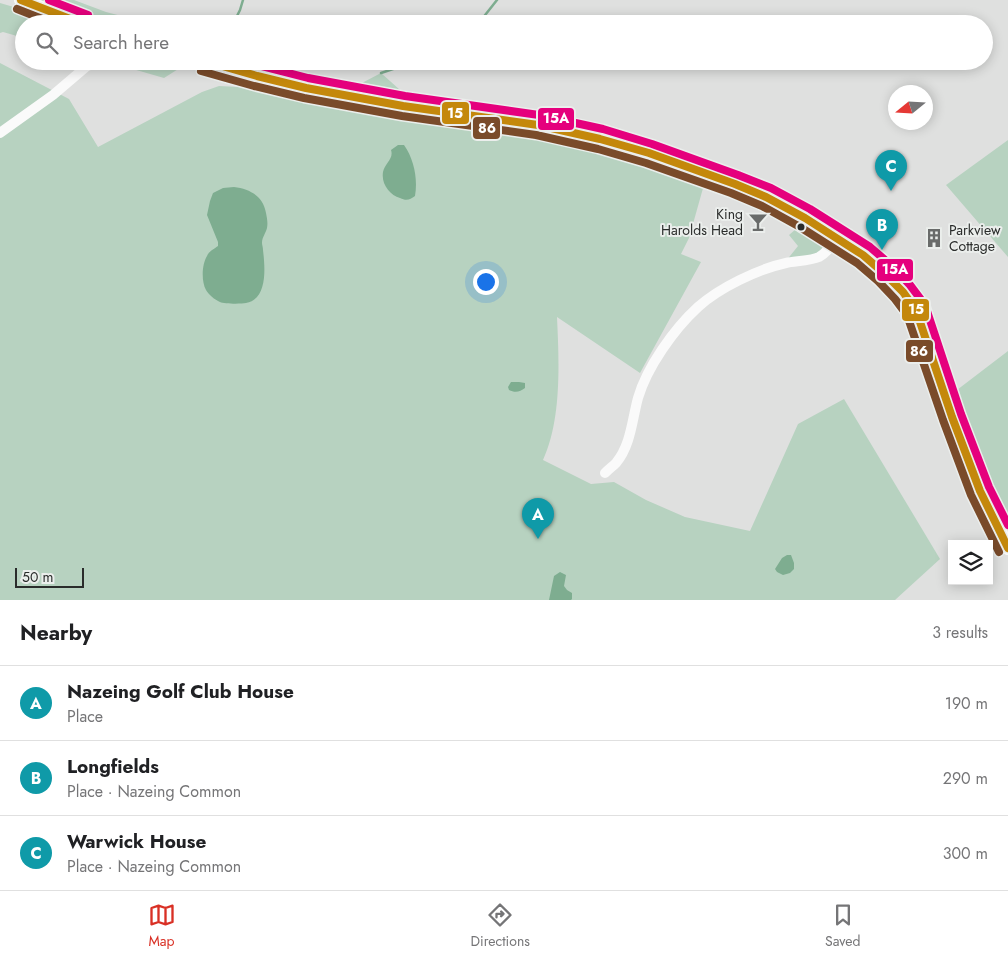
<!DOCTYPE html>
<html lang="en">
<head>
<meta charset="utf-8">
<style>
  body { margin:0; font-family:Jost,sans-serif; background:#f2f2f2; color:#202124 }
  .controls { position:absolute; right:15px; bottom:15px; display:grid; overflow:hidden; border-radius:0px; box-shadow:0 2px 12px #0003 }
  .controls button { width:45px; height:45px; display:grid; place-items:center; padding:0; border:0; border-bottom:1px solid #e0e0e0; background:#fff; color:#202124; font:25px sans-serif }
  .compass { position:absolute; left:888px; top:85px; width:45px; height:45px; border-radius:50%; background:#fff; box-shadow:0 2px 12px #0003; rotate:252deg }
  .scale { position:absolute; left:15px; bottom:12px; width:69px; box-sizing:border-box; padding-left:5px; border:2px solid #2a2c2b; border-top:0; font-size:14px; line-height:18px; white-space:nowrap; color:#2a2c2b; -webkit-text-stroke:4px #ebeeec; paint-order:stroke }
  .you { position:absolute; left:485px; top:281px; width:18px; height:18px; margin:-12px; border:4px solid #fff; border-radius:50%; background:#1a73e8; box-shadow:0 0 0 8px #1a73e833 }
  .badge { display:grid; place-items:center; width:32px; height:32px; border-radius:50%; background:#d93025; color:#fff; font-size:16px; font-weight:700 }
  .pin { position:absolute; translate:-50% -41px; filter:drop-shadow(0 1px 2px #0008) }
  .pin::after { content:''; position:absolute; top:26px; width:18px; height:15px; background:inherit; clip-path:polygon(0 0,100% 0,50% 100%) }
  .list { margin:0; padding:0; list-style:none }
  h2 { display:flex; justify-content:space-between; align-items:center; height:65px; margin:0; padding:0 20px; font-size:21px }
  h2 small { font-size:16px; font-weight:400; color:#757577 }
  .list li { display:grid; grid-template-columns:32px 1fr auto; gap:15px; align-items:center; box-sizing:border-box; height:75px; padding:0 20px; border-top:1px solid #e0e0e0 }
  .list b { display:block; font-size:19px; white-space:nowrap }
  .list p { margin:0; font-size:16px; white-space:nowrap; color:#757577 }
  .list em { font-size:16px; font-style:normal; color:#757577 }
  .icon { flex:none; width:28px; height:28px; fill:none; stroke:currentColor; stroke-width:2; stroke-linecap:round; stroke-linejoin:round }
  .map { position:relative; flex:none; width:1008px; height:600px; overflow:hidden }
  .search { position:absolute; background:#fff; box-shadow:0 2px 12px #0003; left:15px; right:15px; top:15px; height:55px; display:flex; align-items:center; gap:12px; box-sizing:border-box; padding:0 18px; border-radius:28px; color:#757577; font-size:19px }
  .sheet { height:290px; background:#fff }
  nav { display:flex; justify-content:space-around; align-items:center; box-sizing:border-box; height:70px; border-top:1px solid #e0e0e0; background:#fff; font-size:14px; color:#757577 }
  nav a { display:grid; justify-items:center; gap:2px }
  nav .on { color:#d93025 }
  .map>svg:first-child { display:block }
  .green { fill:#b7d2c0 }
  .water { fill:#7ead90 }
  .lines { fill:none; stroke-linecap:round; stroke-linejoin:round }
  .stream { stroke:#7ead90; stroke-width:2.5 }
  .street { stroke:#fafafa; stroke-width:10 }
  .secondary { stroke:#fafafa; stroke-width:14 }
  .bus-1-casing { stroke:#ebeeec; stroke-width:11 }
  .bus-2-casing { stroke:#ebeeec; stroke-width:11 }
  .bus-3-casing { stroke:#ebeeec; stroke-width:11 }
  .bus-1 { stroke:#c4880b; stroke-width:8 }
  .bus-2 { stroke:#7a4b2a; stroke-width:8 }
  .bus-3 { stroke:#e5007d; stroke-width:8 }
  .bus-dot { fill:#2a2c2b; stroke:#ebeeec; stroke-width:2 }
  .labels { text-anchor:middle; stroke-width:4; stroke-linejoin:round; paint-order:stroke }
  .poi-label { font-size:14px; fill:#2a2c2b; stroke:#ebeeec; text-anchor:end }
  .line-badge { stroke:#ebeeec; stroke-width:2 }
  .badge-label { font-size:14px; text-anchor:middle; font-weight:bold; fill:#fff }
</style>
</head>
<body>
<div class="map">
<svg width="1008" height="600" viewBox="0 0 1008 600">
  <rect width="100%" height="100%" fill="#dfe0df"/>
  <!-- green -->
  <path class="green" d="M39,0h35l32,12 46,12h-40z
    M0,3l72,21h-48v14l-21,-6 -3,1z
    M105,61h86l-27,17z
    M209,61h40l91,24 20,-1 21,-11 28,25 127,17 113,25 142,55 -6,7 -78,-28 -18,64 -8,16 20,8 -61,111 -83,-56c2,44 5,102 -14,143l48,24 23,-2 32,18 39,17 65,14 48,-107 46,-25 96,160 -45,41h-895v-537l69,36 29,48 104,-55 17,-6 20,1 127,23 -147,-45z
    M1008,140v117l-62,-72z
    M804,222l20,11c8,26 -21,25 -38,28l12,-15 -9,-11z
    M1008,351v172l-30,-58 -25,-72z"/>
  <!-- water -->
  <path class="water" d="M398,145h6c10,14 14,34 11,51 -5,4 -9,5 -15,2 -10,-3 -19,-14 -17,-26 2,-9 11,-13 8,-22z
    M234,187c16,2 29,9 32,26 1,5 2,10 1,15 -1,5 -5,9 -5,15 0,2 1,4 1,7 2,17 5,49 -17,53 -5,1 -22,1 -26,-1 -5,-2 -12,-8 -14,-12 -5,-9 -4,-26 1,-34 2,-5 7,-7 11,-10v-4l-11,-27 3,-14 3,-8 10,-5z
    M511,382h8l6,1v5c-5,4 -10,5 -16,2l-1,-3z
    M787,555h4l3,8v6l-4,4 -7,2 -6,-3 -2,-3 7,-11z
    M560,572l6,3 -2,11 3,4 5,3v6l-1,1h-22l5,-24z"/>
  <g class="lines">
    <!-- stream -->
    <path class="stream" d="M233,24l7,-14 3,-10
      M478,24l19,-24
      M381,73l36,-12"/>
    <!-- street -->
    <path class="street" d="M0,133l53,-38 34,-29 13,-5
      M605,473c4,-4 8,-7 11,-10 15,-18 16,-43 22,-65 9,-31 36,-69 60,-91 21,-19 60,-38 88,-44 9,-2 24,-2 33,-6 8,-4 13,-13 17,-20"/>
    <!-- secondary -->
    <path class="secondary" d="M21,0l63,24
      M204,61l53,15 49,12 97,18 135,19 62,14 49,14 86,31 31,13 39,21 31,19 27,18 22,19 18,18 13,18 36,107 19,50 9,24 28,57"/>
    <!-- bus-1 casing -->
    <g class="bus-1-casing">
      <path id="bus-1" d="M21,0l62,24
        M205,61l52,15 49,12 97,18 135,19 62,14 49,14 86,31 31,13 39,21 58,37 22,19 18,18 13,18 36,107 28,74 28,57"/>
    </g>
    <!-- bus-2 casing -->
    <g class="bus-2-casing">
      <path id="bus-2" d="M17,9l38,15
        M201,71l53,15 50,12 98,18 134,19 62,14 48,14 85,30 31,13 38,21 57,36 21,18 17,18 12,16 36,105 28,75 28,57"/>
    </g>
    <!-- bus-3 casing -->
    <g class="bus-3-casing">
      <path id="bus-3" d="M49,0l39,15
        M242,61l66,17 97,18 134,19 64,14 49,15 86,31 33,13 39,21 60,38 22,19 18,19 15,20 36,109 28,73 19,38"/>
    </g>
    <!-- bus-1 -->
    <use href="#bus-1" class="bus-1"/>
    <!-- bus-2 -->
    <use href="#bus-2" class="bus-2"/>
    <!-- bus-3 -->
    <use href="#bus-3" class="bus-3"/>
  </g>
  <!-- icons -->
  <defs>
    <g id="bar-bare" transform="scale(1.5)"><path d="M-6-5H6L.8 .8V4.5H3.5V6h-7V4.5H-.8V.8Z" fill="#696b6a" stroke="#ebeeec" stroke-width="2.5" paint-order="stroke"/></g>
    <g id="building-bare" transform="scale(1.5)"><path d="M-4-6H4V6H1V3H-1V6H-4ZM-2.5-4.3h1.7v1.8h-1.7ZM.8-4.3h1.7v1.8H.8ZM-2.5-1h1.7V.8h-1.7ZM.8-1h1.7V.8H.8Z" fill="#696b6a" stroke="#ebeeec" stroke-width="2.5" paint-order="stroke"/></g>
  </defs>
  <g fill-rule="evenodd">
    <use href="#bar-bare" x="758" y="222"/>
    <use href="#building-bare" x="934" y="238"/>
  </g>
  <!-- markers -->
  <circle class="bus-dot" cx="801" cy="227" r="4.5"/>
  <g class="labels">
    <!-- poi labels -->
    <g class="poi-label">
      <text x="743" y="219">King<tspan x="743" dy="16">Harolds Head</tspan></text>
      <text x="949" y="235" text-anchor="start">Parkview<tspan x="949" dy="16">Cottage</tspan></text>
    </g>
  </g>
  <g class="line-badge">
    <rect x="441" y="101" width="29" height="24" rx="5" fill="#c4880b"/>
    <rect x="537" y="107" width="38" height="24" rx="5" fill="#e5007d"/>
    <rect x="472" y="116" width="29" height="24" rx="5" fill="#7a4b2a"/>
    <rect x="876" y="258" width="38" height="24" rx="5" fill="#e5007d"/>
    <rect x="901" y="298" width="29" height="24" rx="5" fill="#c4880b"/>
    <rect x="905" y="339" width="29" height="24" rx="5" fill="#7a4b2a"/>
  </g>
  <g class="badge-label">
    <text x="455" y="118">15</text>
    <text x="556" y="123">15A</text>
    <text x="487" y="133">86</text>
    <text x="895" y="274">15A</text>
    <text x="916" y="314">15</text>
    <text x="919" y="356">86</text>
  </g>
</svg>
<div class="controls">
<button><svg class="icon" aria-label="layers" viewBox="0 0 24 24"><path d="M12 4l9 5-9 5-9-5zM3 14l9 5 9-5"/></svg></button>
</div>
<svg class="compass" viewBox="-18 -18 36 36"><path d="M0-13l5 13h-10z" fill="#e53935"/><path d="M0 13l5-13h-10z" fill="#757577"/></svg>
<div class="scale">50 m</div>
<div class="you"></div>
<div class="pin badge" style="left:538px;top:539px;background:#0f9aa8">A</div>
<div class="pin badge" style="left:882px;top:250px;background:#0f9aa8">B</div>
<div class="pin badge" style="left:891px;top:191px;background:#0f9aa8">C</div>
<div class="search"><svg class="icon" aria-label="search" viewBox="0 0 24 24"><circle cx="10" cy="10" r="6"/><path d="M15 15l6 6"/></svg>Search here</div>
</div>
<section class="sheet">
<h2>Nearby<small>3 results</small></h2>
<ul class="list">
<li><span class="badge" style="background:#0f9aa8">A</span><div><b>Nazeing Golf Club House</b><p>Place</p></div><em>190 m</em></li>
<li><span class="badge" style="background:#0f9aa8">B</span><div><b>Longfields</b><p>Place · Nazeing Common</p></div><em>290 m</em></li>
<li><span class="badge" style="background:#0f9aa8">C</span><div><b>Warwick House</b><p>Place · Nazeing Common</p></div><em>300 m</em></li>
</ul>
</section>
<nav>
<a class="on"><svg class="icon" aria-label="map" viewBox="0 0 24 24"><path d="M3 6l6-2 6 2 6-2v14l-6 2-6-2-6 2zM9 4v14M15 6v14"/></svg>Map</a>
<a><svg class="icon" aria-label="directions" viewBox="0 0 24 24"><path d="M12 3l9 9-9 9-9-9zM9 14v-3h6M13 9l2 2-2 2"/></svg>Directions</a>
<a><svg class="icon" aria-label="saved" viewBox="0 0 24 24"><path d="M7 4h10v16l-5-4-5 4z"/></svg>Saved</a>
</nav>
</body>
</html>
